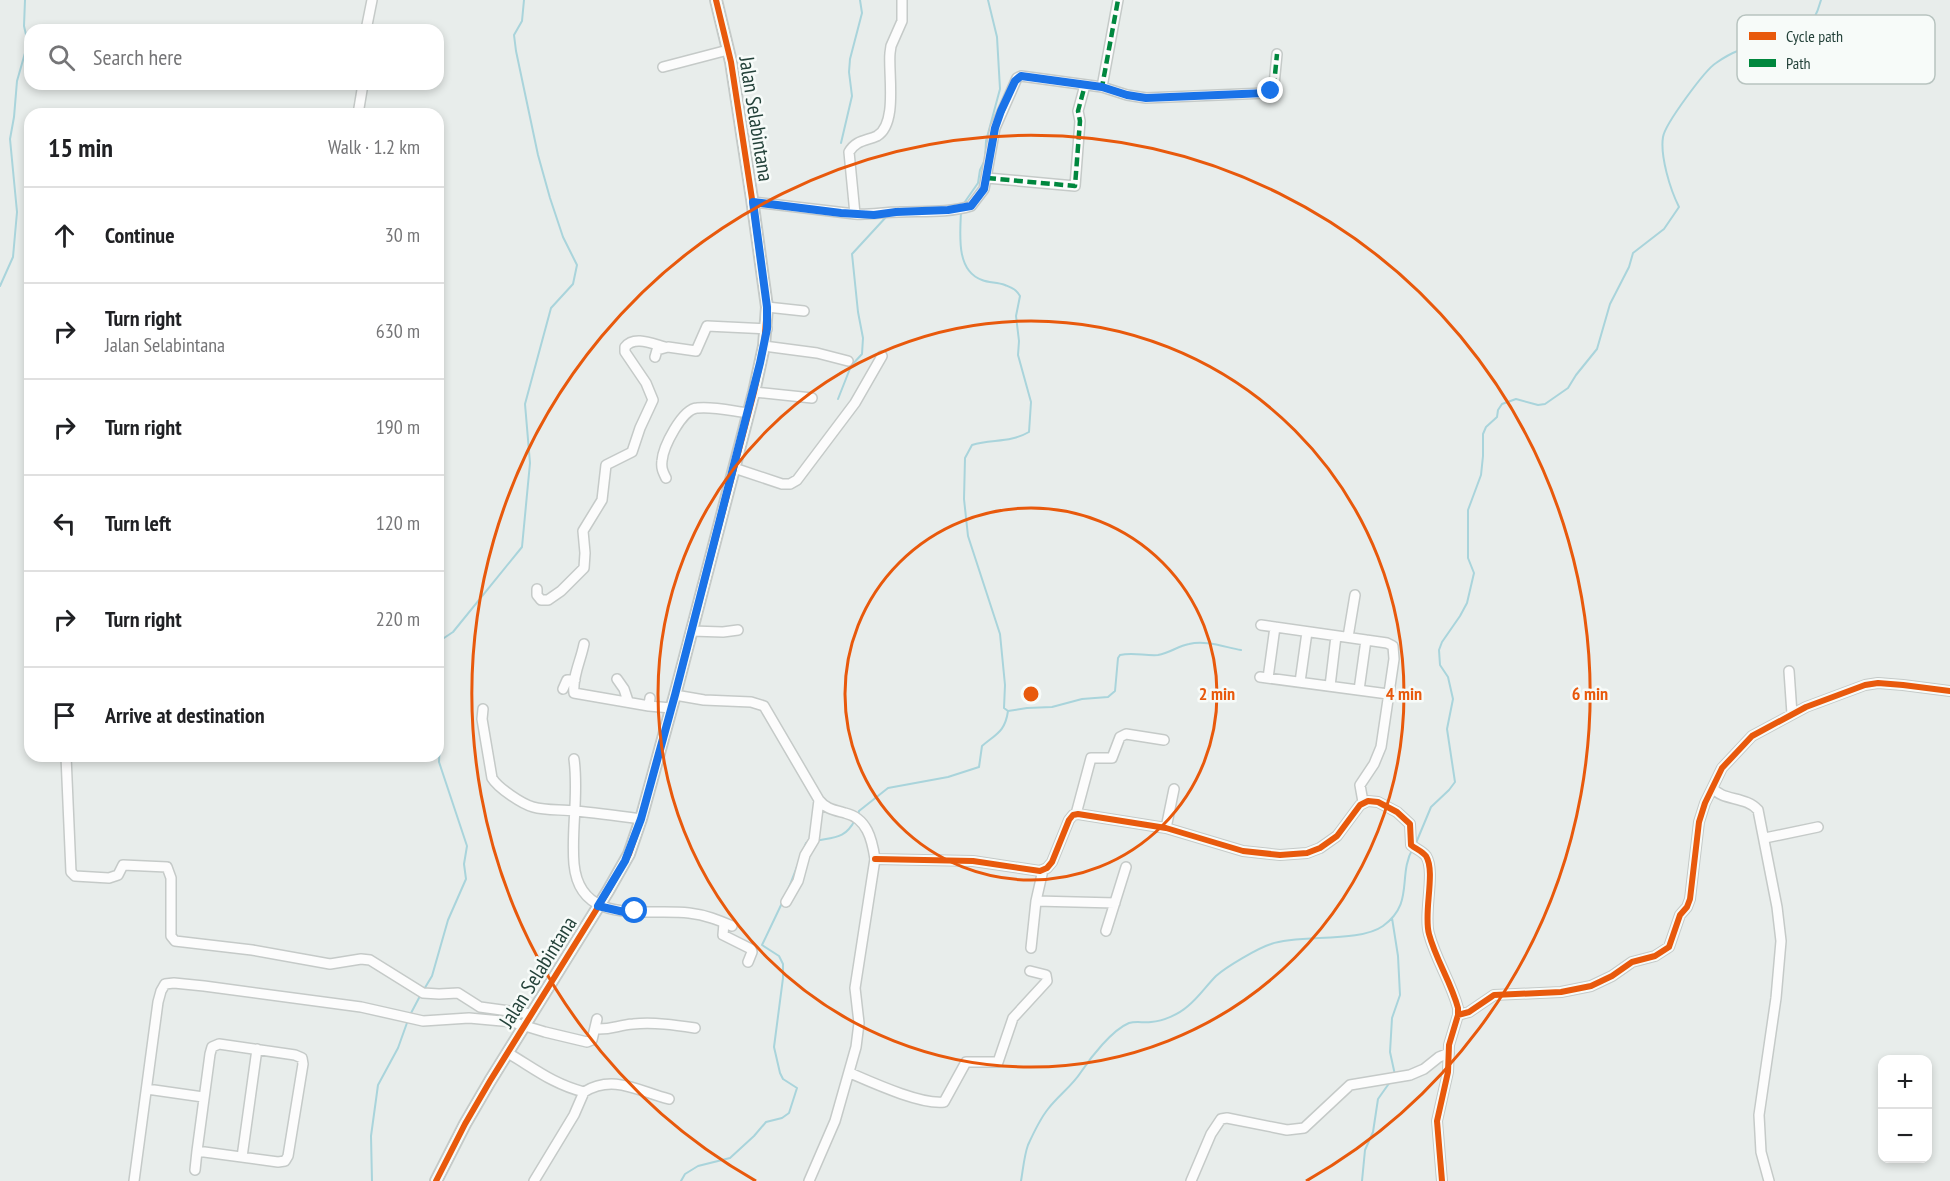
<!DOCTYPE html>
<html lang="en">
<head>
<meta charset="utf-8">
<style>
  body { margin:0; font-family:"PT Sans Narrow",sans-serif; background:#f2f2f2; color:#202124 }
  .controls { position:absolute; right:18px; bottom:18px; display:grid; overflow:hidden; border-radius:12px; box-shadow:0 3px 9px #0003 }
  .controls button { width:54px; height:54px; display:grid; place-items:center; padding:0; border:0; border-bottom:2px solid #e0e0e0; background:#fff; color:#202124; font:30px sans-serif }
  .stop { position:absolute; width:18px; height:18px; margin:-14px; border:4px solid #1a73e8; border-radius:50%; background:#fff }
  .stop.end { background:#1a73e8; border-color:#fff; box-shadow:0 2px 6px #0008 }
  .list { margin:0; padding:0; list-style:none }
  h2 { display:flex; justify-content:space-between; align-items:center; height:78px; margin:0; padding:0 24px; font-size:26px }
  h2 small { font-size:20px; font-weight:400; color:#757577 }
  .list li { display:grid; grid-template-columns:39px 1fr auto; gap:18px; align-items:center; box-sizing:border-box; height:96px; padding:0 24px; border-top:2px solid #e0e0e0 }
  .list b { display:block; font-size:22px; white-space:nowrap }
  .list p { margin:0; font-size:20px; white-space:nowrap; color:#757577 }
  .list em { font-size:20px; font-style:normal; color:#757577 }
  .icon { flex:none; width:33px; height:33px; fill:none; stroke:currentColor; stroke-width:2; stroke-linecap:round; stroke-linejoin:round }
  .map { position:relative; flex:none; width:1950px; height:1181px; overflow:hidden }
  .search { position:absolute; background:#fff; box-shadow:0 3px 9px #0003; left:24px; top:24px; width:420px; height:66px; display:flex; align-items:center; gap:15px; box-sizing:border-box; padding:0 21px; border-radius:18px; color:#757577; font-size:22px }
  .panel { position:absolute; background:#fff; box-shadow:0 3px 9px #0003; left:24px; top:108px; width:420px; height:654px; border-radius:18px }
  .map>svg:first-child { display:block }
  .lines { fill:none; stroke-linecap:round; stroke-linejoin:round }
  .stream { stroke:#a9d4db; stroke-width:2 }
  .minor-casing { stroke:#c5cac8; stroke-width:12 }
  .tertiary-casing { stroke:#c5cac8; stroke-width:14 }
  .minor { stroke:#fcfcfc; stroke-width:9 }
  .tertiary { stroke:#fcfcfc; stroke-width:10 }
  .quiet { stroke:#00873e; stroke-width:4.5; stroke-dasharray:9 4.5; stroke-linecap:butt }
  .cycleway-casing { stroke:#f7fbf9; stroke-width:10 }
  .cycleway { stroke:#e8590c; stroke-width:6 }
  .route { stroke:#1a73e8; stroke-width:8 }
  .ring { fill:none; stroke:#e8590c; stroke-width:3 }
  .labels { text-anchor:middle; stroke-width:5; stroke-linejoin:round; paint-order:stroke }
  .street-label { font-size:21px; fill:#24423a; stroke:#f7fbf9 }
  .key { fill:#f7fbf9; stroke:#b8c4c0; stroke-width:1.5 }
  .key-label { font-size:16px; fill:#24423a }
  .centre { fill:#e8590c; stroke:#f7fbf9; stroke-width:3 }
  .ring-label { font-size:18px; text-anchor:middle; font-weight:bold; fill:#e8590c; stroke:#f7fbf9; stroke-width:5; stroke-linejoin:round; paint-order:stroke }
</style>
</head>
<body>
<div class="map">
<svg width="1950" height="1181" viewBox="0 0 1950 1181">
  <rect width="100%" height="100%" fill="#e8edeb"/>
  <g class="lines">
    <!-- stream -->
    <path class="stream" d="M841,143l11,-47 -3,-24 1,-13 12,-46 -2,-13
      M962,206l16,-23 2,-13 5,-10 1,-19 14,-52 -3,-52 -9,-37
      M961,212c-1,23 -5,59 21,68 7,3 15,2 23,5 7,3 11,4 15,11l-4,20 3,25 -1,14 13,47 -2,30c-19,11 -37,7 -57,13l-7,13 -1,41 4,37 32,98 5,51 -1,23 4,3
      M0,286l13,-29 4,-45 -7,-73 4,-22 3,-36 8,-28 2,-14 -3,-13 1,-26
      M838,399l13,-33 11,-12 1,-16 -5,-26 -6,-58 35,-38
      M438,642l15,-10 69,-85 8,-84 -5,-59 26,-96 22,-24 4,-19 -14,-28 -13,-39 -12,-43 -22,-104 -2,-16 8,-14 2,-21
      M1008,711l19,-3 25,-1 30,-8 26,-2 7,-6 3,-33 2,-3c13,-3 25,1 38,0 12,-2 20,-9 31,-11 17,-4 35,3 52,6
      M858,815l1,-4 29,-23 60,-11 31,-10 3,-21c14,-12 23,-14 26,-35
      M815,841c20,-4 30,-2 40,-21
      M1416,843l15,-36 18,-17 6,-8 -8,-53 6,-30 -5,-22 -8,-12 -1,-15 3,-8 18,-26 7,-13 7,-30 -6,-15v-48l13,-35 2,-19v-22l3,-7 11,-10 1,-7 4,-6 14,-5 22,6 7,-1 23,-16 8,-13 21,-26 13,-45 19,-37 4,-14 31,-24 15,-22c-9,-18 -19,-51 -16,-70 2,-13 42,-67 53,-74 7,-5 16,-10 24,-13 8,-3 18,-3 27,-4 31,-3 46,-16 54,-46
      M788,890l18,-47 4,-1
      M1392,918l6,38 2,39 -8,23 -2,34 5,23
      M423,991l9,-15 16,-56 18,-41 -2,-15 3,-18 -28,-84 2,-41 -3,-5
      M410,1015l10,-19
      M372,1181l-1,-45 7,-51 20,-37 10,-28
      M681,1181l4,-7 13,-8 32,-8 24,-22 12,-14 16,-4 7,-5 8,-25 -14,-9 -3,-6 -6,-26 9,-69v-14l-4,-8 -17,-11 20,-42
      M1021,1181c2,-11 3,-25 7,-36 5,-11 12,-26 20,-36 10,-13 24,-23 33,-37 10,-15 31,-42 48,-49 7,-2 15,0 22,-1 13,-1 28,-8 37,-16 11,-9 18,-20 28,-30 10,-9 42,-28 55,-32 29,-10 88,-1 112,-18 32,-23 14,-50 30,-78
      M1362,1181l3,-31 8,-18 5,-33 12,-17"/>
    <!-- minor casing -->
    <g class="minor-casing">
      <path id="minor" d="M366,30l6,-30
        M663,67l65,-17
        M1102,87l25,8 19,3 120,-5 5,-2 3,-6 3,-31
        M358,114l5,-30
        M987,178l88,8 5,-65 -2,-10 7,-26
        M753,202l102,12 -6,-62c7,-12 17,-11 28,-16 21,-12 11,-63 13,-83l1,-7 11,-25v-21
        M855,214c15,1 29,-2 44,-2 24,-1 49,1 72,-6l13,-17 11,-61 22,-50 4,-2 81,11 16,-87
        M767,307l37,4
        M764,346l53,7 31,8
        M655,357l2,-7 11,-3 28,4 11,-25 60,3
        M754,392l58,6
        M734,468l48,16h8l7,-4 58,-77 27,-47
        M666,478c-3,-6 -5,-10 -4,-17 1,-14 20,-52 35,-53 16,-2 35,3 51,5
        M537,589v6l4,5h7l13,-9 23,-23 1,-15 -2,-22 19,-31 4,-35 26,-13 8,-24 13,-28 -7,-17 -21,-31v-5c9,-12 28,-3 40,0
        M1261,625l126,18 6,3 1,13 -13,88 -7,17 -14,21 3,17
        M691,631l32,1 15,-2
        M1348,637l7,-42
        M584,644c-3,16 -12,33 -10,49l75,13
        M1789,671l3,43
        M1260,677l128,17
        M1268,678l7,-51
        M617,679l7,10 4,12
        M1300,682l7,-50
        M1330,686l6,-50
        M563,689l4,-9h8
        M1359,690l7,-50
        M675,695l29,5 47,2 13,4 55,94c7,9 15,10 26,13 22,5 27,26 30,46l-20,129 4,35 -3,24 -21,74 -26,60
        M650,698l-1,8 22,2
        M483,709l-1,10 10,59c6,10 30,26 41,29 14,4 29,2 42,4 22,2 44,5 66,8
        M66,756l5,116 4,4 34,2 9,-3 5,-10 44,2 4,11v58l4,5 77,9 78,14 31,-5 9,1 53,33 16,1 19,-1 22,14 51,7
        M574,759c5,36 -3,70 0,105 6,63 72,44 115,49 17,2 29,7 43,13
        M1713,788c9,13 33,8 45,22l19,97 4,34 -5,57 -17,117 2,37 8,29
        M1076,814l15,-56h21l8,-21 6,-3 38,6
        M1166,828l8,-39
        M1765,838l53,-11
        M875,859l98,2 67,10 7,-3 5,-6 17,-42 4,-5 5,-1 88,14 77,23 37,4 27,-2 13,-5 17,-12 23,-31 8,-4 10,1 19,10 13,12 1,21c5,4 11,6 15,11 10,16 -3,57 3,78 7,26 22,48 29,74v7l-9,30 -1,27 -11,49 5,60
        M1036,901l79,2
        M786,902l12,-21 7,-26 9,-15 5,-40
        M724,923l-1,12 28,14 1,3 -4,10
        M1106,931l20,-64
        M1031,948l5,-47 7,-31
        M1458,1015l11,-3 25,-17 67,-3 30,-6 21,-10 20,-14 23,-6 14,-9 11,-32 7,-8 3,-8 9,-77 6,-19 17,-35 30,-32 54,-29 59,-22 13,-2 25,2 47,6
        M595,1029c17,1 23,-4 38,-5 21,-2 42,1 62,4
        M219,1044l76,11 7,3 1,6 -15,92 -3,5 -7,1 -81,-11 13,-97 2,-7z
        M508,1053c27,16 45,31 76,39 29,-18 54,-1 85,7
        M850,1073c21,9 71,32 94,29l22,-40h32l15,-44 34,-37 -1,-6 -16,-4
        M147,1089l56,8
        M242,1157l15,-108
        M195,1170l2,-19
        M134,1181l24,-179 3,-11 4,-7 9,-1 30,3 157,21 62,14 46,-3 43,4 33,10 42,10 5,-2 5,-21
        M534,1181l40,-66 10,-23
        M1191,1181l20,-47 10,-15 6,-1 60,12 17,-2 46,-43 60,-10 14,-6 15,-12 10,-4"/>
    </g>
    <!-- tertiary casing -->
    <g class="tertiary-casing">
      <path id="tertiary" d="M436,1181l29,-57 25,-43 118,-190 21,-37 12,-35 34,-124 79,-303 10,-46 3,-39 -15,-108 -21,-137 -15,-62"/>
    </g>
    <!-- minor -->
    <use href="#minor" class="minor"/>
    <!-- tertiary -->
    <use href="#tertiary" class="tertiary"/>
    <!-- quiet -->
    <path class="quiet" d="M1102,87l25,8 19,3 120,-5 5,-2 3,-6 3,-31
      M987,178l88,8 5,-65 -2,-10 7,-26
      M855,214c15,1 29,-2 44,-2 24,-1 49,1 72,-6l13,-17 11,-61 22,-50 4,-2 81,11 16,-87"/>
    <!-- cycleway casing -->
    <g class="cycleway-casing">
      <path id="cycleway" d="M875,859l98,2 67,10 7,-3 5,-6 17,-42 4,-5 5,-1 88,14 77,23 37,4 27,-2 13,-5 17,-12 23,-31 8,-4 10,1 19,10 13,12 1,21c5,4 11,6 15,11 10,16 -3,57 3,78 7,26 22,48 29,74v7l-9,30 -1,27 -11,49 5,60
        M1458,1015l11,-3 25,-17 67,-3 30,-6 21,-10 20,-14 23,-6 14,-9 11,-32 7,-8 3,-8 9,-77 6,-19 17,-35 30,-32 54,-29 59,-22 13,-2 25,2 47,6
        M436,1181l29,-57 25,-43 118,-190 21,-37 12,-35 34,-124 79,-303 10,-46 3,-39 -15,-108 -21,-137 -15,-62"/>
    </g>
    <!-- cycleway -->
    <use href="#cycleway" class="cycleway"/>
  </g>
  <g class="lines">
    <!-- route -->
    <path class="route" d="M635,911l-11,1 -26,-6 27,-45 16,-42 34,-124 85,-332 7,-34v-22l-14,-105 88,11 33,2 22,-3 52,-2 23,-4 13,-17 11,-61 6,-17 14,-30 6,-5 81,11 25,8 19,3 120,-5 5,-2"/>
  </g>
  <!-- distance rings -->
  <g class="ring">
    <circle cx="1031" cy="694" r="186"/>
    <circle cx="1031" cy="694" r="373"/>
    <path d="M756 1181A559 559 0 1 1 1306 1181"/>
  </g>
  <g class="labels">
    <!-- street labels -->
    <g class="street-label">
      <text transform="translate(756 119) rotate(81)" y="7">Jalan Selabintana</text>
      <text transform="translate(538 972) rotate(-58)" y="7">Jalan Selabintana</text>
    </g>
  </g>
  <!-- legend -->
  <rect x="1737" y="15" width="198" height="69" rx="9" class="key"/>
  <rect x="1749" y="32" width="27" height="8" fill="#e8590c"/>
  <rect x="1749" y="59" width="27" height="8" fill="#00873e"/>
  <g class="key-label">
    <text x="1786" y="42">Cycle path</text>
    <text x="1786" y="69">Path</text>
  </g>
  <circle cx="1031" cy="694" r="9" class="centre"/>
  <g class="ring-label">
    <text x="1217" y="700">2 min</text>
    <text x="1404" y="700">4 min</text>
    <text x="1590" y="700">6 min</text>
  </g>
</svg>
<div class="controls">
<button>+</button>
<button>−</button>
</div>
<div class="stop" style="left:635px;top:911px"></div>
<div class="stop end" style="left:1271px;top:91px"></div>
<div class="search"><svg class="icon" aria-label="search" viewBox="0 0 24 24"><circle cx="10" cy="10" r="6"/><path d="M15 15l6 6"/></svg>Search here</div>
<section class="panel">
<h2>15 min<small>Walk · 1.2 km</small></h2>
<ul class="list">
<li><svg class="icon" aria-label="ahead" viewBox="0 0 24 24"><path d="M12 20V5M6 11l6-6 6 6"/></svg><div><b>Continue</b></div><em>30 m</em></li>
<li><svg class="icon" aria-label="right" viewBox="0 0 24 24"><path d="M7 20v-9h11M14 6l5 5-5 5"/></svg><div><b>Turn right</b><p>Jalan Selabintana</p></div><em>630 m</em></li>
<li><svg class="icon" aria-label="right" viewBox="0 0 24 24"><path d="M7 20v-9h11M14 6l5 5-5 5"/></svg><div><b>Turn right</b></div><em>190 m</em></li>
<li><svg class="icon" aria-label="left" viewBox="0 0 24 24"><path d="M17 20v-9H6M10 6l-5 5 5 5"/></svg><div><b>Turn left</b></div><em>120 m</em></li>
<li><svg class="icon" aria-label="right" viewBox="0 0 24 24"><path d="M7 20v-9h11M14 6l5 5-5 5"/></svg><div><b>Turn right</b></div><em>220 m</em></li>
<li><svg class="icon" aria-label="arrive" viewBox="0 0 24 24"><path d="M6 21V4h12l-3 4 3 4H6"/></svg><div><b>Arrive at destination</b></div></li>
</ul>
</section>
</div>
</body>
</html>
